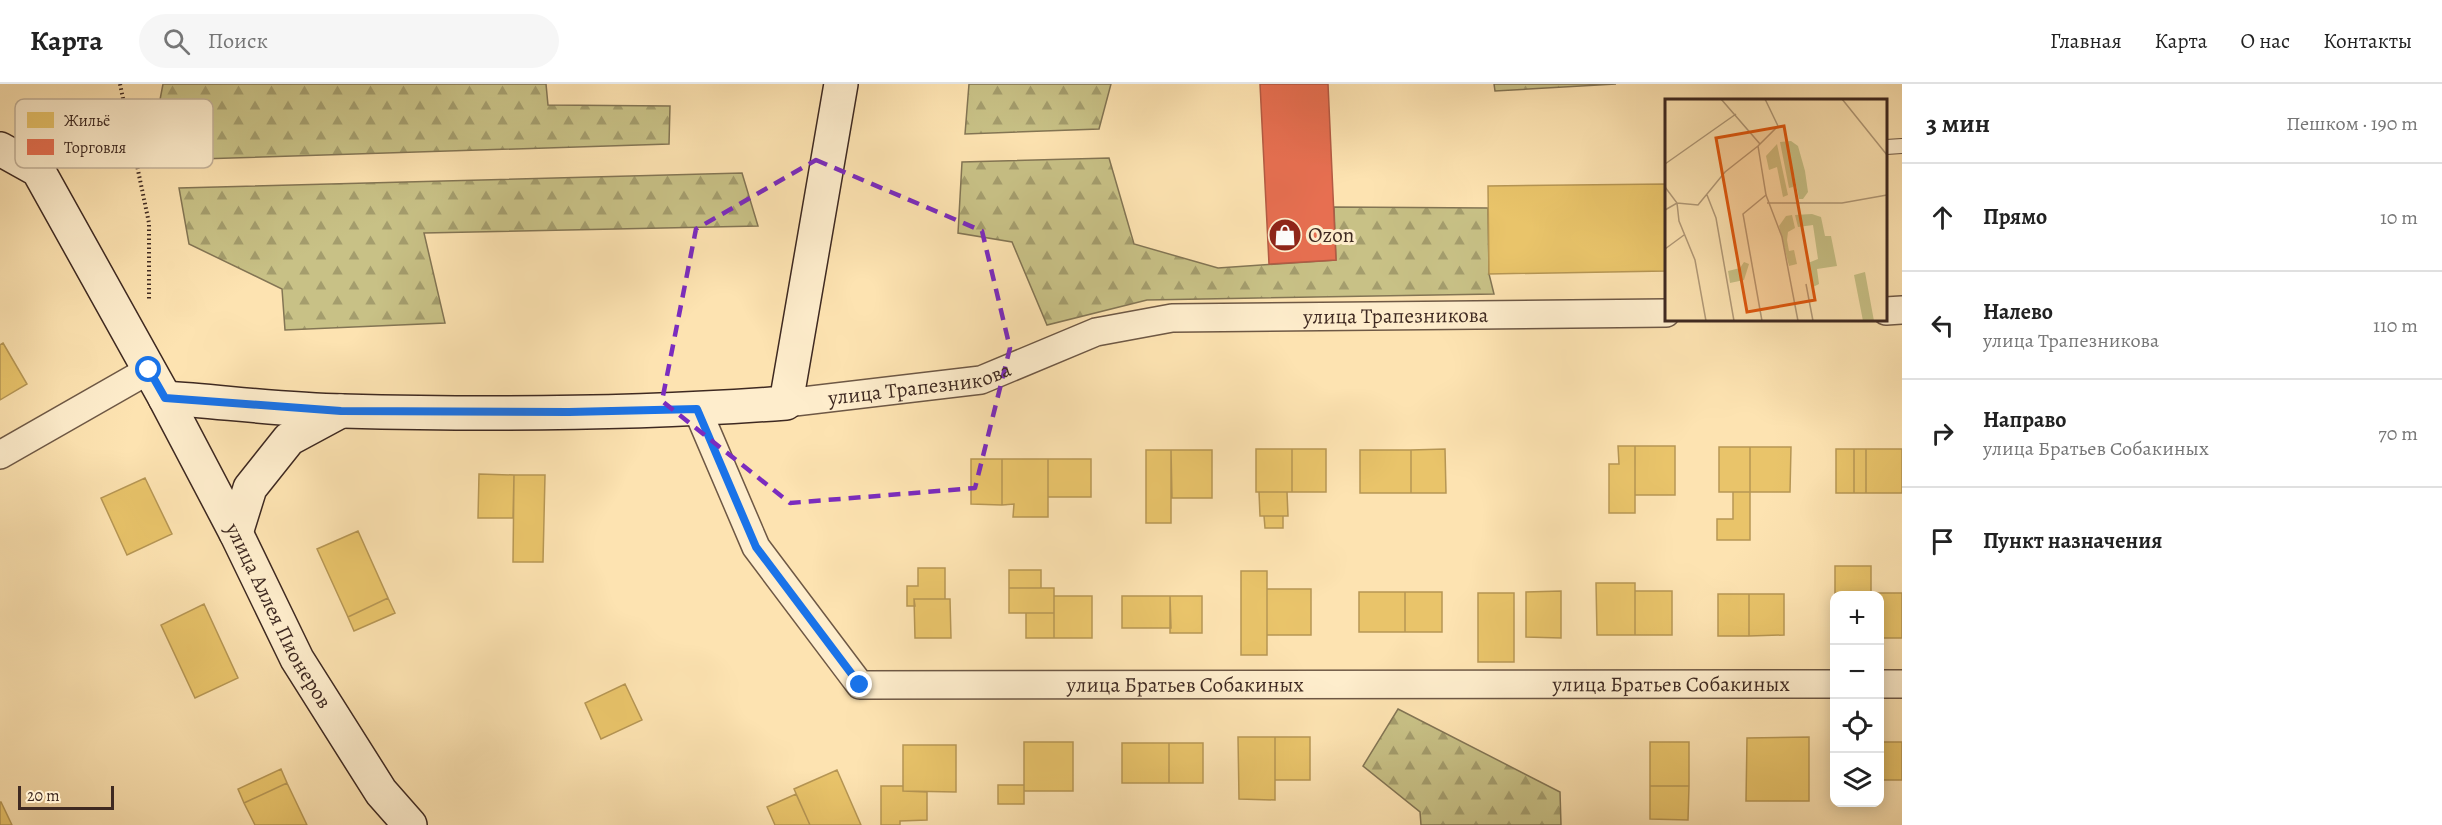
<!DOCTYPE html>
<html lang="ru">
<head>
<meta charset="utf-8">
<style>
  body { margin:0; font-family:Alegreya,serif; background:#f6f6f6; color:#222 }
  .controls { position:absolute; right:18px; bottom:18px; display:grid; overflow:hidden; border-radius:12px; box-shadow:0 3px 15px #0003 }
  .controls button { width:54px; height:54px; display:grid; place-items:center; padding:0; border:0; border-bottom:2px solid #e0e0e0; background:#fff; color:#222; font:30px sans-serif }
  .scale { position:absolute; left:18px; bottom:15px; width:96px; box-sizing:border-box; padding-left:6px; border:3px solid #3e2921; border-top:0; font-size:16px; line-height:21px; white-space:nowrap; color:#3e2921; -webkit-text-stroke:4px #feedcc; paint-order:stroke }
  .stop { position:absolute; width:18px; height:18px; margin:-14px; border:4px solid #1a73e8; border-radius:50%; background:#fff }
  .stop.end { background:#1a73e8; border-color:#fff; box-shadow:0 2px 6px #0008 }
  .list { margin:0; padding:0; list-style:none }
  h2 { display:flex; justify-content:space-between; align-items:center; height:78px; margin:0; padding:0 24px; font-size:26px }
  h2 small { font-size:20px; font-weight:400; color:#767676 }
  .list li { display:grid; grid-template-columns:39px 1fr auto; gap:18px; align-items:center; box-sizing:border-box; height:108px; padding:0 24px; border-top:2px solid #e0e0e0 }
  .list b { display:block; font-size:22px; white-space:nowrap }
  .list p { margin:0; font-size:20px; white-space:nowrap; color:#767676 }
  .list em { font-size:20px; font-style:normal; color:#767676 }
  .icon { flex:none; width:33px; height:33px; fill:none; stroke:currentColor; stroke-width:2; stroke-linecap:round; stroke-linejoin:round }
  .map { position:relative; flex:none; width:1902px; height:741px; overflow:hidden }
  header { display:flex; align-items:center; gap:36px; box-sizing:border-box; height:84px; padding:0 30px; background:#fff; border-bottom:2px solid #e0e0e0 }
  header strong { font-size:28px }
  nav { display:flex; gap:33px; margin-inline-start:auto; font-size:21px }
  .search { width:420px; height:54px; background:#f6f6f6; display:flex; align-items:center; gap:15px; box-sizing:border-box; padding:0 21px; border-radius:33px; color:#767676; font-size:22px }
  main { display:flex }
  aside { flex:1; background:#fff }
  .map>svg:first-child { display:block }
  .forest { fill:url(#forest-firs); stroke:#837554; stroke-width:1.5 }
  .homes { fill:#e9c46a; stroke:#b69654; stroke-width:1.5 }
  .shops { fill:#e76f51; stroke:#b45a43; stroke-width:1.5 }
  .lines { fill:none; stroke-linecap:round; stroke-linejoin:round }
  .lane-casing { stroke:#6e5845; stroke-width:16 }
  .street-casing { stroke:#6e5845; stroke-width:30 }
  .secondary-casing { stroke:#3e2921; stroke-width:36 }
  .path { stroke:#3e2921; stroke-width:4; stroke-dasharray:1.5 3; stroke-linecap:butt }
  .lane { stroke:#feedcc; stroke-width:14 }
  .street { stroke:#feedcc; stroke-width:27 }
  .secondary { stroke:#feedcc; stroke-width:33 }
  .route { stroke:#1a73e8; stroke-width:8 }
  .marked { fill:none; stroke:#7b2cbf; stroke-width:4.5; stroke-dasharray:12 8; stroke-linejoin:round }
  .labels { text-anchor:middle; stroke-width:6; stroke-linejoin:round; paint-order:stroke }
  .poi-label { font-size:21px; fill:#3e2921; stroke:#feedcc; text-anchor:start }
  .street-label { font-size:21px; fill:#3e2921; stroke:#feedcc }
  .inset-road { fill:none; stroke:#b19977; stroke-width:1.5 }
  .view { fill:#e0570d; fill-opacity:0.15; stroke:#e0570d; stroke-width:3 }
  .inset-edge { fill:none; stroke:#3e2921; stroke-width:3 }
  .key { fill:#feedcc; stroke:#c4b299; stroke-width:1.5 }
  .key-label { font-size:16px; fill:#3e2921 }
</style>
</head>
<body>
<header>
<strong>Карта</strong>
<div class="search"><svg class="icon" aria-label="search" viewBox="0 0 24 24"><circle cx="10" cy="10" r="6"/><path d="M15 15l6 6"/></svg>Поиск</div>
<nav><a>Главная</a><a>Карта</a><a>О нас</a><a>Контакты</a></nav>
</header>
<main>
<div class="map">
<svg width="1902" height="741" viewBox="0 0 1902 741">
  <defs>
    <pattern id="forest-firs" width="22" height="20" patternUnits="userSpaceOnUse" patternTransform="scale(1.5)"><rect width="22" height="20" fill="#c8c186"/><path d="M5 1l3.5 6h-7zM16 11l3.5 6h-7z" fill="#a49d6d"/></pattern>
  </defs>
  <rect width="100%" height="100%" fill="#fde3b1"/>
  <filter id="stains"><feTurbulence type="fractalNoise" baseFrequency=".00333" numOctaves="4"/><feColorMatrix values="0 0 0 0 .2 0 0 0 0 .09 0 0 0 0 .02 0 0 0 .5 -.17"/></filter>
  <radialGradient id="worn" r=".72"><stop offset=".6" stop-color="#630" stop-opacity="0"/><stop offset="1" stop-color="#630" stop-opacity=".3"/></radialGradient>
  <!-- forest -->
  <path class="forest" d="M163,0h383l2,21 122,1 -1,38 -502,16 -9,-50z
    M969,0h142l-12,45 -134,5z
    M1494,0h122l-121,7z
    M1109,74l25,86 84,24 118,-8 -2,-53 154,1 1,66 5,20 -347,6 -100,25 -35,-83 -54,-9 4,-71z
    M742,89l16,53 -334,7 21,90 -160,7 -3,-41 -93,-45 -10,-56z
    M1398,625l162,83 1,33h-140l-1,-13 -57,-46z"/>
  <!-- homes -->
  <path class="homes" d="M1666,100v87l-177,3 -1,-88z
    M3,259l24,41 -27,16v-55z
    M1618,362h17v67h-26v-49h10z
    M1635,362h40v49h-40z
    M1719,363h31v45h-31z
    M1750,363h41l-1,45h-40z
    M1256,365h36v43h-36z
    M1292,365h34v43h-34z
    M1445,365l1,44h-35v-43z
    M1836,365h18v44h-18z
    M1854,365h12v44h-12z
    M1866,365h36v44h-36z
    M1146,366h25v73h-25z
    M1171,366h41v48h-40z
    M1360,366h51v43h-51z
    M971,375h31v46l-31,-1z
    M1002,375h46v58h-35l1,-13 -12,1z
    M1048,375h43v38h-43z
    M479,390l35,1 -1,43h-35z
    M514,391h31l-2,87h-30z
    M145,394l27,56 -45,21 -26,-57z
    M1259,408h28l1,24h-28z
    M1733,408h17v48h-33v-21h16z
    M1264,432h19v12h-18z
    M358,447l30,67 -40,19 -31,-68z
    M1835,482h36v27h-36z
    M918,484h27v31h-31l1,7h-8v-20h11z
    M1009,486h32v18h-32z
    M1241,487h26v84h-26z
    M1596,499h39v52h-38z
    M1009,504h45v25h-45z
    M1267,505h44v46h-44z
    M1561,507v47l-35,-1v-45z
    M1635,507h37v44h-37z
    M1359,508h46v40h-46z
    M1405,508h37v40h-37z
    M1478,509h36v69h-36z
    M1835,509h67v45h-22v-42h-45z
    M1718,510h31v42h-31z
    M1749,510h35v41l-35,1z
    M1054,512h38v42h-38z
    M1122,512h48l1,32h-49z
    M1170,512h32v37h-32z
    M388,514l7,15 -41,18 -6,-14z
    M914,515h36l1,39h-36z
    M204,520l34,74 -43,20 -34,-73z
    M1026,529h28v25h-28z
    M625,600l17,36 -41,19 -16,-36z
    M1238,653h37v63l-36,-1z
    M1275,653h35v43h-35z
    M1809,653v64h-63l1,-63z
    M1024,658h49v49h-49z
    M1650,658h39v44h-39z
    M1880,658h22v38h-22z
    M1122,659h47v40h-47z
    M1169,659h34v40h-34z
    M903,661h53v47l-53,-1z
    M281,685l6,14 -43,20 -6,-14z
    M837,686l24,55h-51l-16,-36z
    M287,699l20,42h-52l-11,-22z
    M998,701h26v19h-26z
    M881,702h22v5l24,1v28l-27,1v4h-19z
    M1650,702h39l-1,34 -38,-1z
    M796,710l14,31h-35l-8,-18z
    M0,718h1l11,23h-12z"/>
  <!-- shops -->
  <path class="shops" d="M1260,0h68l8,176 -67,4z"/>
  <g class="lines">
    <!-- lane casing -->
    <g class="lane-casing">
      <path id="lane" d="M1886,63l16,-1"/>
    </g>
    <!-- street casing -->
    <g class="street-casing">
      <g id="street">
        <path d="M1886,227l16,-1"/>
        <path id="s1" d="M786,319l195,-23 115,-48 76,-14 494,-5"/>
        <path id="s2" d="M697,325l59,138 104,138 974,-1"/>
        <path d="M0,371l149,-85"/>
        <path d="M1880,600h22"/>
      </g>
    </g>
    <!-- secondary casing -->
    <g class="secondary-casing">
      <g id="secondary">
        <path id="s3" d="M0,65l38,21 127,228 71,135 61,126 84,133 29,33"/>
        <path d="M165,314c59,4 119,12 178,13 147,4 296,3 443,-8l55,-319"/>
        <path d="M236,449l14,-45 39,-49 52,-28"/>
      </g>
    </g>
    <!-- path -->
    <path class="path" d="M120,0l29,139v77"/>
    <!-- lane -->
    <use href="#lane" class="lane"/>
    <!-- street -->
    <use href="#street" class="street"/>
    <!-- secondary -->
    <use href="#secondary" class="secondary"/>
  </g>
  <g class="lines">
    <!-- route -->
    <path class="route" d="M149,286l16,28 176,13 228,1 128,-3 59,138 104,138"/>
  </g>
  <!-- marked area -->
  <path class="marked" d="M816,76l166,71 28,117 -35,140 -185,15 -128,-102 34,-172z"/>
  <!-- icons -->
  <defs>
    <g id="shop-disc" transform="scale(1.725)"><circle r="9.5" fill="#8f2418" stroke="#feedcc"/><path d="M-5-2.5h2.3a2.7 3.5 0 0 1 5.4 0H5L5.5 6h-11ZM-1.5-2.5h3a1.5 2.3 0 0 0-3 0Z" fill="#fff"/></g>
  </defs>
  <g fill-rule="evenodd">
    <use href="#shop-disc" x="1285" y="151"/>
  </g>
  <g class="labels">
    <!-- poi labels -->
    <g class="poi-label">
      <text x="1308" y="158">Ozon</text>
    </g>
    <!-- street labels -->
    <g class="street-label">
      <text dy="7" stroke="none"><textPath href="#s1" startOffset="622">улица Трапезникова</textPath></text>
      <text dy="7" stroke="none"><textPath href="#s1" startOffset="135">улица Трапезникова</textPath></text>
      <text dy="7" stroke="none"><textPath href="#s3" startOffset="550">улица Аллея Пионеров</textPath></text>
      <text dy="7" stroke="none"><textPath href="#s2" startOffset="1134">улица Братьев Собакиных</textPath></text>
      <text dy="7" stroke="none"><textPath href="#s2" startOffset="648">улица Братьев Собакиных</textPath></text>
    </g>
  </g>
  <!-- overview -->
  <g transform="translate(1665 15)">
    <rect width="222" height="222" fill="#fde3b1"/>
    <path d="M126,42l7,5 7,25 3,21 -5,7h-4l-5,-24 -1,12 -4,1 -9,-46zM112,45l11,51 -5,2 -6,-30 -8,3 -3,-14zM147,115l9,3 4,19h6l6,30 -20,3 2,15 -6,3 -5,-24 10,-4 -5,-34 -15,2 -3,-12zM127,116l3,13 -7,4 -1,8 2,11 5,-1 3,14 -8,2 -10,-40 7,-10zM79,163l5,2 -5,16 -14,3 -2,-12 12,-3zM200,173l9,49h-11l-9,-46z" fill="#c8c186"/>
    <path class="inset-road" d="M56,0l39,45M177,0l45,56M93,47l8,49 16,42 16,84M93,47l20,-20 -13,-27M0,65l71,-50M0,88l12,16 2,18 16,39 11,61M42,96l9,23 18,103M102,104h75l45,-8M0,111l12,-7 21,2 27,-33 33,-26M0,150l19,-14M141,185l7,37M97,222l-19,-107 23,-19"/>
    <path class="view" d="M119,27l31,174 -68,12 -31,-174z"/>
    <rect width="222" height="222" class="inset-edge"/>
  </g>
  <!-- legend -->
  <rect x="15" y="15" width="198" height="69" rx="9" class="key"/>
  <rect x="27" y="28" width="27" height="16" fill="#e9c46a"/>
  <rect x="27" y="55" width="27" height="16" fill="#e76f51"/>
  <g class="key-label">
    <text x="64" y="42">Жильё</text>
    <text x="64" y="69">Торговля</text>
  </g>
  <rect width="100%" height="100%" filter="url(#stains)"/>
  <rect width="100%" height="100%" fill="url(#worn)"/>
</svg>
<div class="controls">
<button>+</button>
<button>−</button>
<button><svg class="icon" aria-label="locate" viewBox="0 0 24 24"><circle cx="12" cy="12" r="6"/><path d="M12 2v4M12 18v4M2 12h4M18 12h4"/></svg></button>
<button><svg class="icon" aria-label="layers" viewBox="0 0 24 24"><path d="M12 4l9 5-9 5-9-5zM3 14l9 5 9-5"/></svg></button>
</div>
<div class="scale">20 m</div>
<div class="stop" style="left:149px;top:286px"></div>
<div class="stop end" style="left:860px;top:601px"></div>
</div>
<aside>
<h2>3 мин<small>Пешком · 190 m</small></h2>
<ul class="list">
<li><svg class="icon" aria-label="ahead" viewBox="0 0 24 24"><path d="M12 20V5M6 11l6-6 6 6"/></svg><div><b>Прямо</b></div><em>10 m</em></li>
<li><svg class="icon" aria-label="left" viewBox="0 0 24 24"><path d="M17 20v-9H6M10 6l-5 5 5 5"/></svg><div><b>Налево</b><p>улица Трапезникова</p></div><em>110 m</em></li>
<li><svg class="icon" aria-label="right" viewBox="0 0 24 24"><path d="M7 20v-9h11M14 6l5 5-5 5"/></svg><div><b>Направо</b><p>улица Братьев Собакиных</p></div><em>70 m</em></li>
<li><svg class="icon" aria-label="arrive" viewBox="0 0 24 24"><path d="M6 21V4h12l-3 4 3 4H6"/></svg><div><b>Пункт назначения</b></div></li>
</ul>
</aside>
</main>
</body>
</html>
